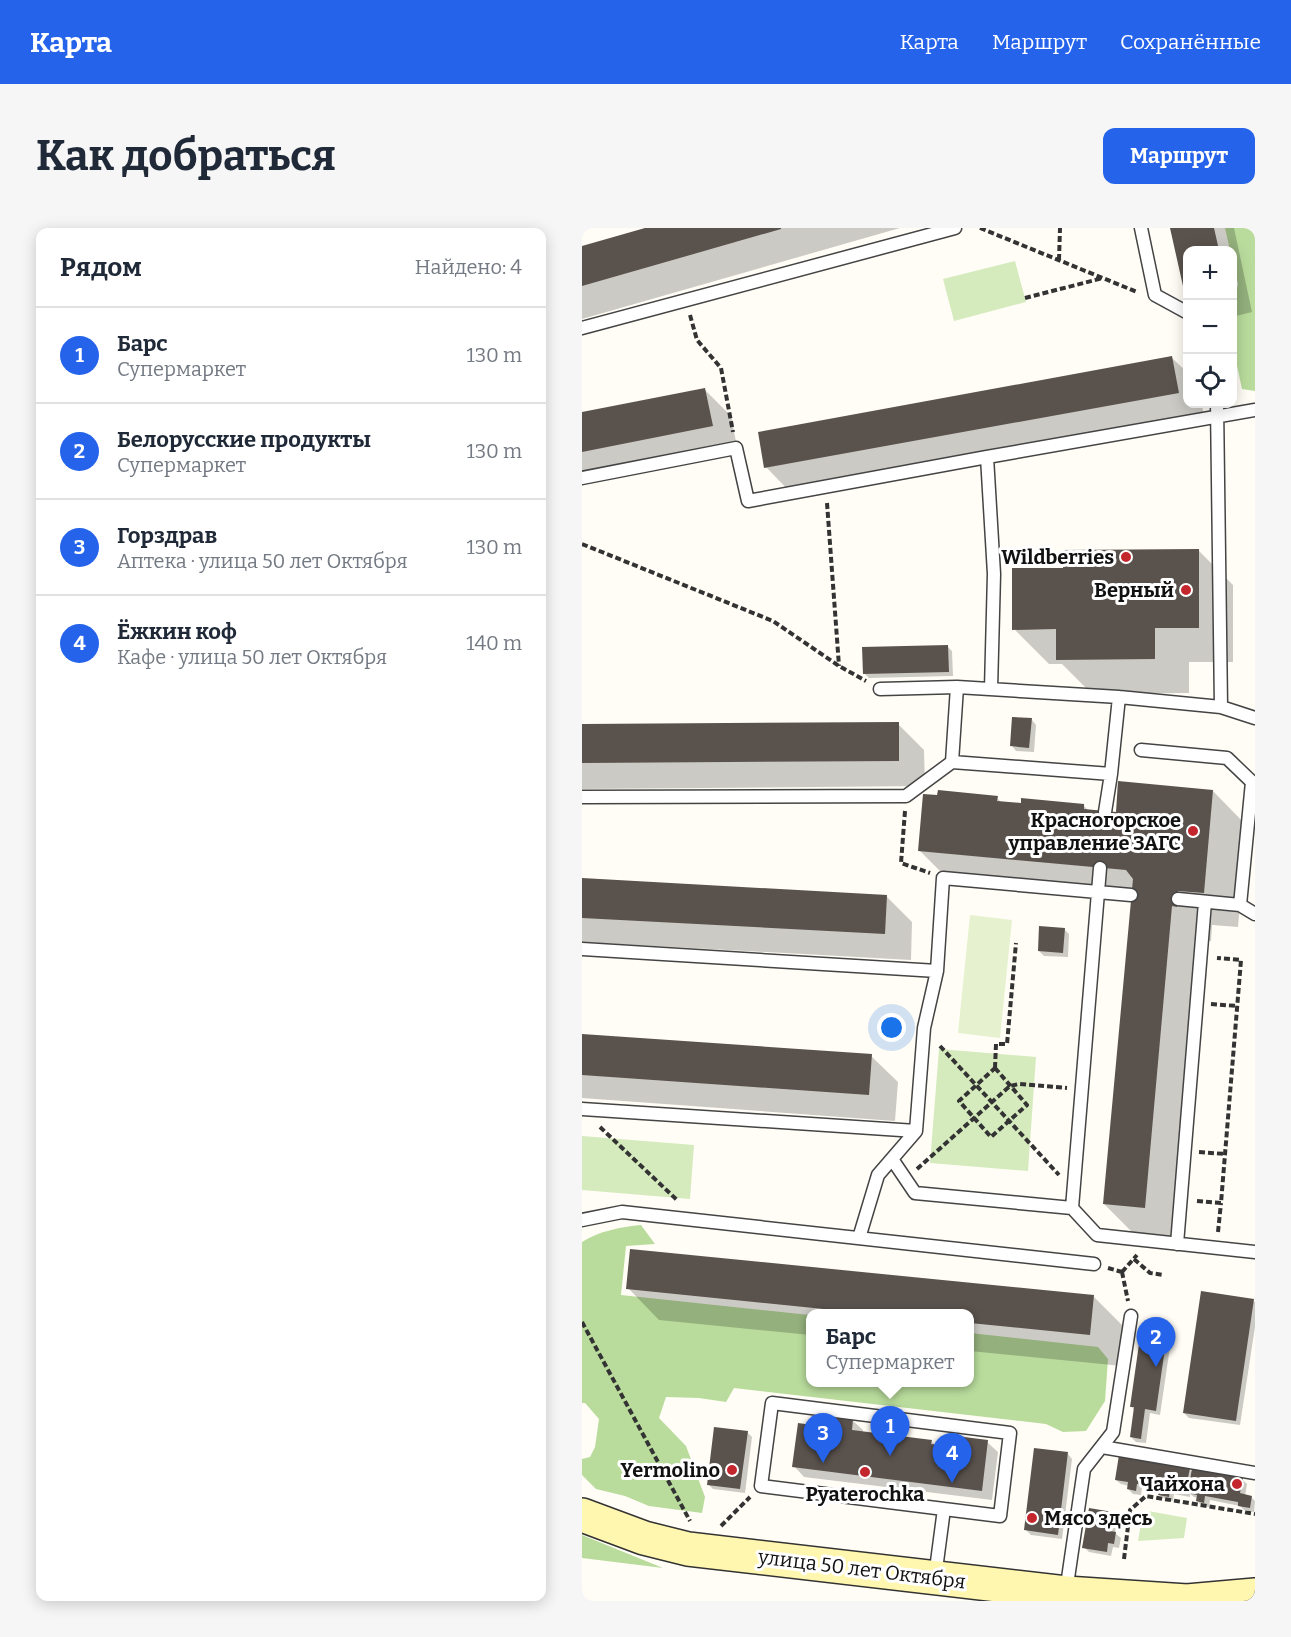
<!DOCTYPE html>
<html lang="ru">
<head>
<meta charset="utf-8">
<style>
  body { margin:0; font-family:Bitter,serif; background:#f6f6f7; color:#1f2937 }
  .controls { position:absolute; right:18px; top:18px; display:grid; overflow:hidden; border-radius:12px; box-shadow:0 3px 15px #0003 }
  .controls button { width:54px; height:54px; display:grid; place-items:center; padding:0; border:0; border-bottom:2px solid #e0e1e3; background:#fff; color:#1f2937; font:30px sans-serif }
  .you { position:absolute; left:310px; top:800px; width:21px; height:21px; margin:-15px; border:4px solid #fff; border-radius:50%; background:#1a73e8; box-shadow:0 0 0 9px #1a73e833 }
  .badge { display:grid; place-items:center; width:39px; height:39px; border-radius:50%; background:#2563eb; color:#fff; font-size:20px; font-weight:700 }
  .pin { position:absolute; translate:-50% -50px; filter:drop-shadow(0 2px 3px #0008) }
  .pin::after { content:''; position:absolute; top:32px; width:21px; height:18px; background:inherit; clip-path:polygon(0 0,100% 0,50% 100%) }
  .popup { position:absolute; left:224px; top:1081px; width:168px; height:78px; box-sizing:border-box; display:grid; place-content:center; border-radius:12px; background:#fff; filter:drop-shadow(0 2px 4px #0005); font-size:20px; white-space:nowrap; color:#747a83 }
  .popup b { font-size:22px; color:#1f2937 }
  .popup::after { content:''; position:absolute; left:50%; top:100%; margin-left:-12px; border:12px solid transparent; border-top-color:#fff }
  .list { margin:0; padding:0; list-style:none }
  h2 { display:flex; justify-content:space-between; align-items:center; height:78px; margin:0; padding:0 24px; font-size:26px }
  h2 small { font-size:20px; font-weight:400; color:#747a83 }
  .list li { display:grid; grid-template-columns:39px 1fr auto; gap:18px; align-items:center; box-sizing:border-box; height:96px; padding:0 24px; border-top:2px solid #e0e1e3 }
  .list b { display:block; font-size:22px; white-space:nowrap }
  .list p { margin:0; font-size:20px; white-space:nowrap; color:#747a83 }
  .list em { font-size:20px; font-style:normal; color:#747a83 }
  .icon { flex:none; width:33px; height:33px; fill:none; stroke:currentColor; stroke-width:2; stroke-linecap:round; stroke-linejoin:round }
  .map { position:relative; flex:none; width:673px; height:1373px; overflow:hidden; border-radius:12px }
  header { display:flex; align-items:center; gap:36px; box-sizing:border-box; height:84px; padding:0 30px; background:#2563eb; color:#fff }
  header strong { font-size:28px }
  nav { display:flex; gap:33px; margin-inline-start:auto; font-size:21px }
  .intro { display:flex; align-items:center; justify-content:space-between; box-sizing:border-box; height:144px; padding:0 36px }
  h1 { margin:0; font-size:42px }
  .button { padding:15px 27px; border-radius:12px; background:#2563eb; color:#fff; font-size:21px; font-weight:700 }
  main { display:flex; gap:36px; padding:0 36px }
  aside { flex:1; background:#fff; border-radius:12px; box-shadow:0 3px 15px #0003 }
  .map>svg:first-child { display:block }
  .green { fill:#d5ebbd }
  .forest { fill:#b9dc9c }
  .pitch { fill:#e6f2cf }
  .shadow { fill:#0003 }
  .building { fill:#5a524d }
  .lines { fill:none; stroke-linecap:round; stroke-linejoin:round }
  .lane-casing { stroke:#444; stroke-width:15 }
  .secondary-casing { stroke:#333; stroke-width:36 }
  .path { stroke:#333; stroke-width:4; stroke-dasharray:6 3; stroke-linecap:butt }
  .lane { stroke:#fff; stroke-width:12 }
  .secondary { stroke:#fff6b0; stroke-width:33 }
  .poi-dot { fill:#c4262e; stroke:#fff; stroke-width:2 }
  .labels { text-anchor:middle; stroke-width:6; stroke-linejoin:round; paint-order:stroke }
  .poi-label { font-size:20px; font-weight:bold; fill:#111; stroke:#fff; text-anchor:end }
  .street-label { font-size:20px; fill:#111; stroke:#fff }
</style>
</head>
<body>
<header>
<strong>Карта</strong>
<nav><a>Карта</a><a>Маршрут</a><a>Сохранённые</a></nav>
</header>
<div class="intro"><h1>Как добраться</h1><a class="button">Маршрут</a></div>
<main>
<aside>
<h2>Рядом<small>Найдено: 4</small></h2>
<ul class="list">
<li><span class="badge">1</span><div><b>Барс</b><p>Супермаркет</p></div><em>130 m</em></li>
<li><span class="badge">2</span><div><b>Белорусские продукты</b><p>Супермаркет</p></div><em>130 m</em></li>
<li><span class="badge">3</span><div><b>Горздрав</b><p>Аптека · улица 50 лет Октября</p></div><em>130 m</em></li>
<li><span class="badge">4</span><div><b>Ёжкин коф</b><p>Кафе · улица 50 лет Октября</p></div><em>140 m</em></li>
</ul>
</aside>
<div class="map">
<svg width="673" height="1373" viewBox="0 0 673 1373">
  <rect width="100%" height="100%" fill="#fffdf5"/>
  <!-- green -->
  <path class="green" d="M433,33l11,41 -72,19 -11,-42z
    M357,821l97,8 -8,114 -98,-8z
    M0,908l112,9 -4,54 -108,-9z
    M566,1283l39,7 -3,20 -46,3 4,-23z"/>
  <!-- forest -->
  <path class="forest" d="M643,0h30v163l-13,-2 -9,-42v-43l5,-20 -5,-23 -1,-11h-2z
    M59,997l14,19 -29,2 -5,49 189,20v67h160v-49l128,14 10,12 -3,42 -19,30 -23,1 -17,-8 -312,-36 -8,14 -27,-4 -33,-1 -7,21 27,28 19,51 -3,16 -53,-7 -24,-10 -29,-7 -14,-14v-16l8,-2 5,-10 4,-28 -14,-16h-3v-161c17,-11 39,-15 59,-17z
    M0,1307l81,33 -81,-10z"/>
  <!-- pitch -->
  <path class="pitch" d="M388,687l42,5 -12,118 -42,-5z"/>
  <!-- shadow -->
  <path class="shadow" d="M68,0h250l-318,91v-71z
    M589,0h63l18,84 -20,5v-67h-44v46l-2,-1z
    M590,130l16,15v31h14l2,15 -412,75 -26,-27z
    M122,161l27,27 7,36 -156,31v-70z
    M616,322l35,35v77h-44v31l-97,1 -30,-30h-13l-35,-35 51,-59z
    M365,418l5,5 1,25 -84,2 -5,-5z
    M450,492l4,5 -2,27 -18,-1 -4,-5z
    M316,496l26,26 1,36 -343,3v-63z
    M631,563l34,35 -9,101 -26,-2 -1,16 -7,-1 -28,299 -40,-3 -32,-32 28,-302 -178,-17 -35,-35 78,-52 5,5 81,2 7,7 27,2z
    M0,652l304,16 26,26 -1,38 -329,-18z
    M482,701l5,5 -1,23 -24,-1 -5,-5z
    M0,807l289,21 27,26 -3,39 -313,-23z
    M46,1060l465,8 32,32 -3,38 -152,-15v-37h-160v21l-151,-15z
    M671,1073l2,1v25l-15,98 -51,-7 -5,-5z
    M585,1107l4,5 -11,75 -10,-2 -4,30 -10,-1 -5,-5 4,-26 -4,-5z
    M270,1192l11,10v3l68,8 5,5 12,1 39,-5 11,10 -6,48 -188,-23 -10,-11 42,-37z
    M165,1204l5,5 -7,56 -32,-4 -5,-5z
    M486,1226l4,5 -10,80 -31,-4 -5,-5z
    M607,1241l4,4 49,6 5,5 -2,12 6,1 4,4 -1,11 -10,-2 -4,-4 -30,-6 -1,7 -7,-1 -5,-5 1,-3 -4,-1 -4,-3v3l-16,-3 -1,7 -8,-2 -5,-4 1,-3 -19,-4 -1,7 -8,-1 -5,-5 1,-3 -8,-2 -5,-4z
    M531,1286l5,4 -3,15 6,5 -2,10 -6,-1 -2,9 -22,-4 -5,-5z"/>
  <!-- building -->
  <path class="building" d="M63,0h136v1l-199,57v-40z
    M588,0h44l5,22h-31v45h-3z
    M590,128l7,37 -415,75 -6,-36z
    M123,160l8,38 -131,26v-40z
    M617,321v79h-44v31l-99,1v-31l-44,1v-62h51v-18z
    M366,417l1,27 -86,2 -1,-27z
    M430,489l20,1 -3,30 -19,-2z
    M317,494v39l-317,2v-39z
    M536,553l95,9 -9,103 -26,-2 -1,16 -5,-1 -27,302 -42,-4 30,-325 -7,-9 -208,-19 5,-57 14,1 1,-5 60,6 -1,5 24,2v-5l63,6v5l32,3z
    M0,650l305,17 -2,39 -303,-16z
    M457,698l26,2 -2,25 -25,-2z
    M0,806l290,20 -3,41 -287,-20z
    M48,1021l464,46 -4,40 -120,-12v-9h-97l-247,-25z
    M619,1063l53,8 -18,122 -53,-8z
    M559,1102l26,4 -11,77 -11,-2 -4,30 -11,-2 4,-30h-4z
    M254,1188l17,3 -1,11 80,10 -1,4 16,2 1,-11 40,5 -6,51 -190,-24 6,-44 36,5z
    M132,1199l34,4 -8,58 -33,-4z
    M452,1220l34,4 -10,83 -34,-5z
    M537,1227l71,13 -5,25 -15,-3 -1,7 -11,-2 2,-7 -23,-4 -1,7 -9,-2 1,-7 -13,-2z
    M610,1240l51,9 -3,16 12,3 -2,12 -12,-2v-4l-33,-6 -1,7 -8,-2 1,-6 -9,-2z
    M507,1280l24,4 -3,19 6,1 -2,12 -6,-1 -1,9 -25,-4z"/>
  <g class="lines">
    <!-- lane casing -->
    <g class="lane-casing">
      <path id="lane" d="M559,0l14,67 33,18
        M0,100l373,-100
        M635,176l4,303 34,11
        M405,229l7,117 -3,115
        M0,250l154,-30 12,53 239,-44 268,-47
        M298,461l77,-2
        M559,522l86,8 25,24 -12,123
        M370,534l159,12 8,-77
        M0,569l324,-1 46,-34 5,-75 162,10 102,10
        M523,584l6,-38
        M596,671l62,6 15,9
        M0,721l355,22
        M0,881l334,22
        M310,931l23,34 157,15 25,27 158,17
        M490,980l28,-340
        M0,992l40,-8 472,52
        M277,1010l19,-63 38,-44 8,-103 13,-57 6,-93 188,17
        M595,1016l28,-342
        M520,1219l153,26
        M353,1349l9,-68 -183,-23 11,-83 238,30 -10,83 -56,-7
        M484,1364l18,-123 29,-37 18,-116"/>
    </g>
    <!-- secondary casing -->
    <g class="secondary-casing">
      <path id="secondary" d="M0,1287l62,23 44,11 378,44 121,8 68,-6"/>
    </g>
    <!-- path -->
    <path class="path" d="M398,0l157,64
      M477,32l1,-32
      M443,70l78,-20
      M108,87l7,25 24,28 12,64
      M245,275l12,163
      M0,316l191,77 66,45 27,15
      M323,583l-4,52 29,10
      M629,776l26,2
      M358,818l119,129
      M413,840l32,37 -36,32 -32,-36z
      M413,840l1,-24h11l9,-101
      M18,899l77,73
      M617,924l26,2
      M335,941l93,-83 9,-2 48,4
      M615,973l24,2 20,-243 -24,-2
      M636,1004l3,-29
      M552,1031l16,14 14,2
      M526,1040l14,4
      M540,1044l6,29
      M540,1044l15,-17
      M0,1094l108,199
      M139,1298l29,-29
      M542,1331l6,-49 16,-14 109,18"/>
    <!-- lane -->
    <use href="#lane" class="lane"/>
    <!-- secondary -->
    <use href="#secondary" class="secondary"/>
  </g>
  <!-- markers -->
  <g class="poi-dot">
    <circle cx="544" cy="329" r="6"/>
    <circle cx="604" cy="362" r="6"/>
    <circle cx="611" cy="603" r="6"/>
    <circle cx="150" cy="1242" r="6"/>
    <circle cx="283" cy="1244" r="6"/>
    <circle cx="655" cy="1256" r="6"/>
    <circle cx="450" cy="1290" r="6"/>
  </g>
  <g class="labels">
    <!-- poi labels -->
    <g class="poi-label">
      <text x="532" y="336">Wildberries</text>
      <text x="592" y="369">Верный</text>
      <text x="599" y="599">Красногорское<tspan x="599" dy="23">управление ЗАГС</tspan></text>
      <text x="138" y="1249">Yermolino</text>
      <text x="643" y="1263">Чайхона</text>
      <text x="283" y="1273" text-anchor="middle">Pyaterochka</text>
      <text x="462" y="1297" text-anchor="start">Мясо здесь</text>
    </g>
    <!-- street labels -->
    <g class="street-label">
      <text transform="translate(280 1341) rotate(7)" y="7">улица 50 лет Октября</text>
    </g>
  </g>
</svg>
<div class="controls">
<button>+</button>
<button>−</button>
<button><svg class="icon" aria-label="locate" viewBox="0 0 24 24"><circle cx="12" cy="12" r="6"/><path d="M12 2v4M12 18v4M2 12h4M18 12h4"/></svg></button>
</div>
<div class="you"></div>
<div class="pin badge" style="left:308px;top:1228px">1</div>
<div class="popup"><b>Барс</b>Супермаркет</div>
<div class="pin badge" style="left:574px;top:1139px">2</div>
<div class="pin badge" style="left:241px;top:1235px">3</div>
<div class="pin badge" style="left:370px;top:1255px">4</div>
</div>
</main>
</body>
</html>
